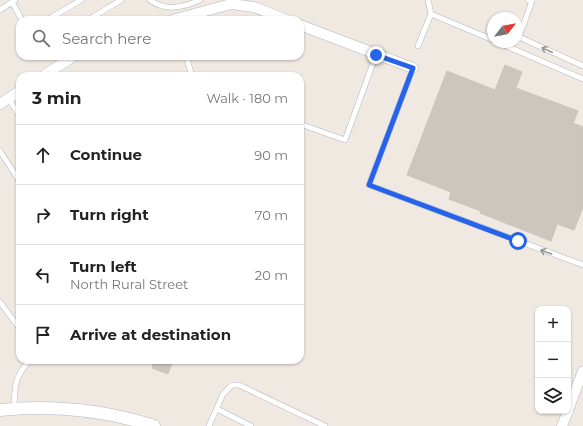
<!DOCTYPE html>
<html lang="en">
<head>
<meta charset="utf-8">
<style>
  body { margin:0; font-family:Montserrat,sans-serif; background:#f6f6f6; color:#222 }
  .controls { position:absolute; right:12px; bottom:12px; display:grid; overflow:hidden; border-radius:8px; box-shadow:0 1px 3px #0004 }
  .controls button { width:36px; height:36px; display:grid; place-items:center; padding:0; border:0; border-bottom:1px solid #e0e0e0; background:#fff; color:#222; font:20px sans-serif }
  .compass { position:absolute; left:487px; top:12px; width:36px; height:36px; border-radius:50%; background:#fff; box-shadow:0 1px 3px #0004; rotate:59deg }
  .stop { position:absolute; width:12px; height:12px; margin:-9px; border:3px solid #2563eb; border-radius:50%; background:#fff }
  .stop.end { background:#2563eb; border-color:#fff; box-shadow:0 1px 4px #0008 }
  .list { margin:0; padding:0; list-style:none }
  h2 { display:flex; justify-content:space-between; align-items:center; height:52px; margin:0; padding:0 16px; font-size:17px }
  h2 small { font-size:13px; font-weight:400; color:#767676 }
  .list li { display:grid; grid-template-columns:26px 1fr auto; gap:12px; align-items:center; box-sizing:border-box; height:60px; padding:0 16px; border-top:1px solid #e0e0e0 }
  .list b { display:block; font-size:15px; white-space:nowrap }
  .list p { margin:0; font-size:13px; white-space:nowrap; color:#767676 }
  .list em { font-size:13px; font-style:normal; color:#767676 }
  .icon { flex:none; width:22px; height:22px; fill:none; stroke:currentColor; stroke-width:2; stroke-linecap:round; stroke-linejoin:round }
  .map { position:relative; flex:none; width:583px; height:426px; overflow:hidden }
  .search { position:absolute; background:#fff; box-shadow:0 1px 3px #0004; left:16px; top:16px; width:288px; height:44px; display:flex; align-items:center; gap:10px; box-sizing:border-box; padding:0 14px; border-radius:12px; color:#767676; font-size:15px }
  .panel { position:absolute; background:#fff; box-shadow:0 1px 3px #0004; left:16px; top:72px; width:288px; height:292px; border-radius:12px }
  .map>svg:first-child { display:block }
  .building { fill:#cbc7bf; stroke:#cbc5ba }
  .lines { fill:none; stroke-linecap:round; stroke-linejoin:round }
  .service-casing { stroke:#b4b7c1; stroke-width:6 }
  .minor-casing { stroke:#b4b7c1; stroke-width:11 }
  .tertiary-casing { stroke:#b4b7c1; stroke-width:13 }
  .service { stroke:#fff; stroke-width:5 }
  .minor { stroke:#fff; stroke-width:10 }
  .tertiary { stroke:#fff; stroke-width:12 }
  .oneway { stroke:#969696 }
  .route { stroke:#2563eb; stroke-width:5 }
</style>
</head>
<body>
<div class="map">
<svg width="583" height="426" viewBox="0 0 583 426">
  <rect width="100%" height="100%" fill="#efe9e1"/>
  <!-- building -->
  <path class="building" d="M505,65l17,7 -6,16 62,23 -5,12 10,4v80l-9,23 -17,-6 -6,17 -71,-28 1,-2 -32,-12 2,-7 -44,-17 40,-104 48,19z
    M155,360h18l-5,14 -16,-6z"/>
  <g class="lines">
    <!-- service casing -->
    <g class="service-casing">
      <path id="service" d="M150,0c16,12 34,7 50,0
        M528,0l4,1 -13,36 64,29
        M12,2l10,18
        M0,10l15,-10
        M431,14l62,26
        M47,20l34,-20
        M88,20l33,-20
        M497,42l86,37
        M418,46l13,-32 -3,-14
        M186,56l6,20
        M413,68l-44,117 214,80
        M9,99l11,18
        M300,124l45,16 31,-85
        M0,151l20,31
        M0,302l20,27
        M14,408c1,-23 0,-30 16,-48
        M217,409l34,17
        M209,426l14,-32 9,-9h7l86,41"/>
    </g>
    <!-- minor casing -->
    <g class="minor-casing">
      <path id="minor" d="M172,20l59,-16 23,3 33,13
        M300,25l113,43
        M43,76l31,-20
        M0,104l20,-13
        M568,410l15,-39
        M562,426l6,-15"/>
    </g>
    <!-- tertiary casing -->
    <g class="tertiary-casing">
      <path id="tertiary" d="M0,410c52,-5 104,0 154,16"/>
    </g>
    <!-- service -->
    <use href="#service" class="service"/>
    <!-- minor -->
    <use href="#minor" class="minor"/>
    <!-- tertiary -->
    <use href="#tertiary" class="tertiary"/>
  </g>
  <!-- one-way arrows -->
  <defs><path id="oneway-shaft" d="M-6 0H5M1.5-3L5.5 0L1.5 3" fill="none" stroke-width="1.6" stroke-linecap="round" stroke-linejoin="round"/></defs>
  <g class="oneway">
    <use href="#oneway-shaft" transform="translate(547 50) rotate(-155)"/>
    <use href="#oneway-shaft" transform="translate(546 252) rotate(-160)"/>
  </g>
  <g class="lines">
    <!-- route -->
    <path class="route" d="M376,55l37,13 -44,117 149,56"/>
  </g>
</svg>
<div class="controls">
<button>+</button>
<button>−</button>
<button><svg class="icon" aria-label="layers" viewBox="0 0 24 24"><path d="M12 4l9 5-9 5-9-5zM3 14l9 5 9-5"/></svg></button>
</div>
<svg class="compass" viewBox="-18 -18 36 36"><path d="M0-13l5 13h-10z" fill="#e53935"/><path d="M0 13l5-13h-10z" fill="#767676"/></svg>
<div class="stop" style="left:518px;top:241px"></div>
<div class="stop end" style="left:376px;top:55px"></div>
<div class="search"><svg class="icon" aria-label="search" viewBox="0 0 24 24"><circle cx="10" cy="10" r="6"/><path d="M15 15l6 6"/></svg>Search here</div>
<section class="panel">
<h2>3 min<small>Walk · 180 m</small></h2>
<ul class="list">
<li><svg class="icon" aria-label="ahead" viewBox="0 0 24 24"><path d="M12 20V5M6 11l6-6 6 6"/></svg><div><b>Continue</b></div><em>90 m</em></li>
<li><svg class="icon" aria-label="right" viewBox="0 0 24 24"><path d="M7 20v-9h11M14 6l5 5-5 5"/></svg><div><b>Turn right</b></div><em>70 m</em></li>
<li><svg class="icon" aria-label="left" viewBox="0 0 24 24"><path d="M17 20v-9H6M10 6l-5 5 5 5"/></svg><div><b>Turn left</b><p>North Rural Street</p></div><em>20 m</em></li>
<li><svg class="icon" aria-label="arrive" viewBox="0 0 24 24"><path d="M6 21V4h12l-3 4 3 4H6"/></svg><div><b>Arrive at destination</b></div></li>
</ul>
</section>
</div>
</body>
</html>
